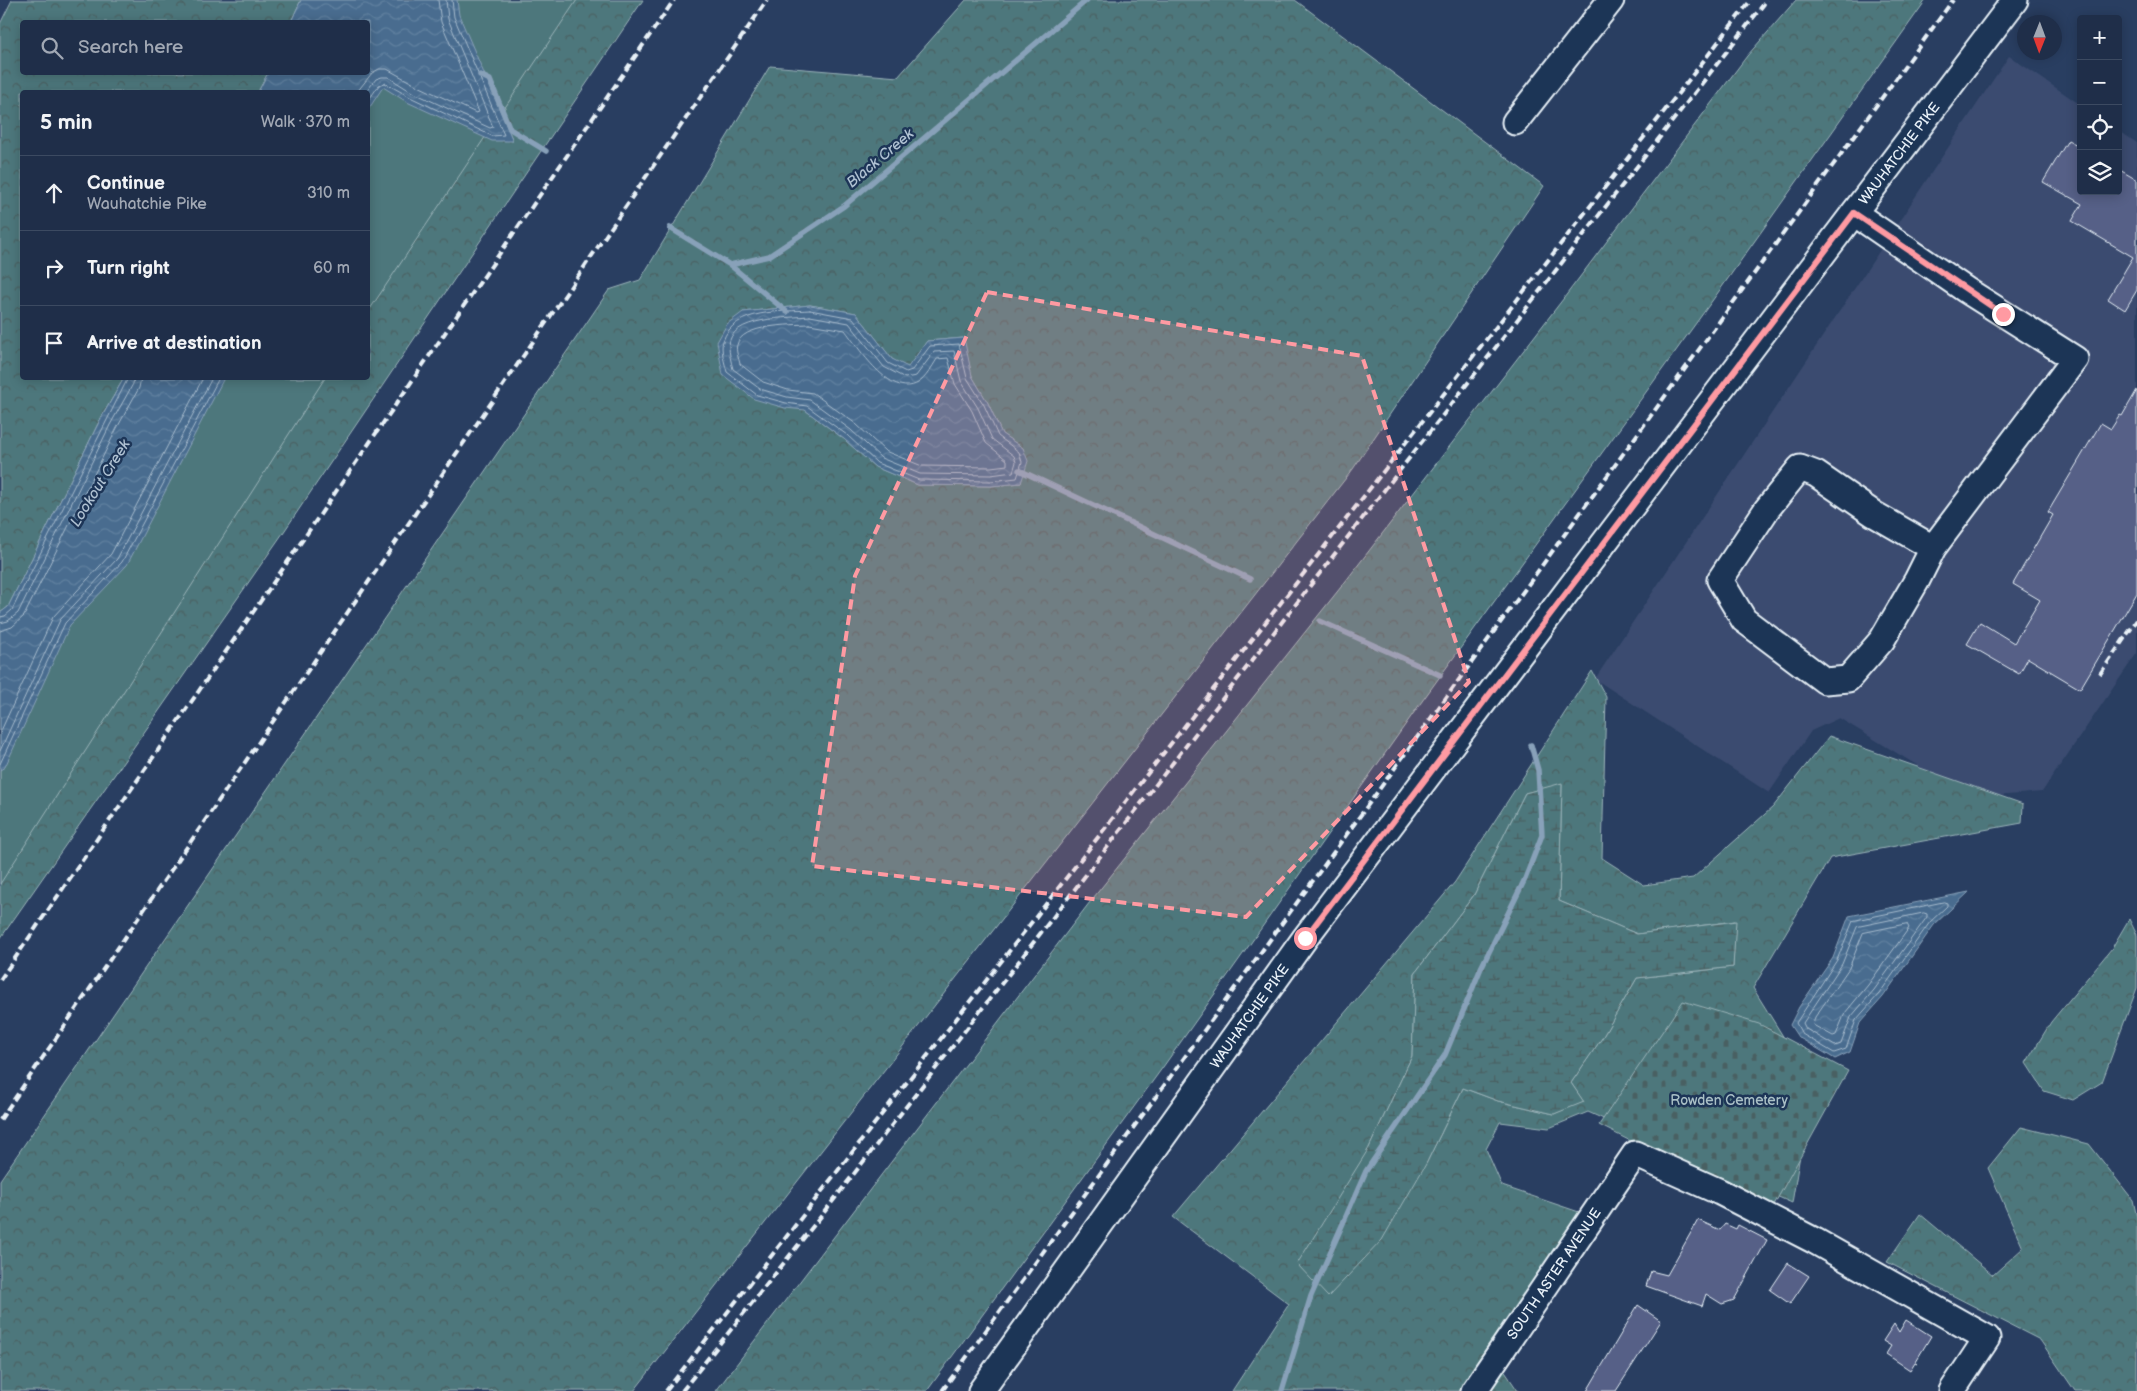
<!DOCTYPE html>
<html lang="en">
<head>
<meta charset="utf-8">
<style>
  body { margin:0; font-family:"Balsamiq Sans",sans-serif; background:#2c3a53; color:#f1f3f6 }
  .controls { position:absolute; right:15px; top:15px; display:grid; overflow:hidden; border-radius:5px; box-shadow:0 2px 12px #0003 }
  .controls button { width:45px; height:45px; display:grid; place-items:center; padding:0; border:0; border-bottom:1px solid #3c4a61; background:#1f2e49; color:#f1f3f6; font:25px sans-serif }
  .compass { position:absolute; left:2017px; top:15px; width:45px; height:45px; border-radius:50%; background:#1f2e49; box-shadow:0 2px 12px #0003; rotate:181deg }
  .stop { position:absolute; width:15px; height:15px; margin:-11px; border:4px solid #ff9aa2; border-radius:50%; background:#fff }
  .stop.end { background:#ff9aa2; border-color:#fff; box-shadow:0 1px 5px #0008 }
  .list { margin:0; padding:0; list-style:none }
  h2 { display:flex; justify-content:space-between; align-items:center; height:65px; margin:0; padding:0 20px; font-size:21px }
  h2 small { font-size:16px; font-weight:400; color:#a1a8b4 }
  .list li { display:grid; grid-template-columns:32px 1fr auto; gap:15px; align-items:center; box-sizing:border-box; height:75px; padding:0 20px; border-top:1px solid #3c4a61 }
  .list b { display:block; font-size:19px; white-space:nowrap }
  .list p { margin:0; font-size:16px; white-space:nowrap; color:#a1a8b4 }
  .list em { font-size:16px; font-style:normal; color:#a1a8b4 }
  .icon { flex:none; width:28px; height:28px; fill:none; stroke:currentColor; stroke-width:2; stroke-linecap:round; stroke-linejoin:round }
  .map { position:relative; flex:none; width:2137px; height:1391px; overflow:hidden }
  .search { position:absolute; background:#1f2e49; box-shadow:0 2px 12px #0003; left:20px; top:20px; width:350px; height:55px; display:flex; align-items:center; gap:12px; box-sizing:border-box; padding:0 18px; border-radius:5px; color:#a1a8b4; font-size:19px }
  .panel { position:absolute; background:#1f2e49; box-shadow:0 2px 12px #0003; left:20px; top:90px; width:350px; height:290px; border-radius:5px }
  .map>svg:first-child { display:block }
  .built { fill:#3b4b6f }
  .forest { fill:url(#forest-crowns); stroke:#9bb4ba; fill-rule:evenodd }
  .wetland { fill:url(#wetland-marsh); stroke:#9bb4ba }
  .cemetery { fill:url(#cemetery-stones); stroke:#9bb4ba }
  .green { fill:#4e777b; stroke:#9bb4ba }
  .water { fill:url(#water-waves); stroke:#88a1b9 }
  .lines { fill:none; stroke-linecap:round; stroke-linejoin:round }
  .shore { stroke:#a8bcce; stroke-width:1 }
  .stream { stroke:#88a1b9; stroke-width:5.5 }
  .building { fill:#576087; stroke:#e8f1f8 }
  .minor-casing { stroke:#e8f1f8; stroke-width:29 }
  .minor { stroke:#1d3557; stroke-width:25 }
  .rail { stroke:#e8f1f8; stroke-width:4; stroke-dasharray:8 4; stroke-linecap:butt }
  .route { stroke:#ff9aa2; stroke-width:6 }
  .marked { fill:#ff9aa2; fill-opacity:0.2; stroke:#ff9aa2; stroke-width:4; stroke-dasharray:10 6; stroke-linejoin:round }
  .labels { text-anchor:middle; stroke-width:5; stroke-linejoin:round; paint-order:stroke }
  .street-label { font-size:14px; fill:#e8f1f8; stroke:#1d3557 }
  .park-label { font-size:14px; fill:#aac0c6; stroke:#1d3557 }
  .water-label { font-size:15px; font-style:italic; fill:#b0c2d3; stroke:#1d3557 }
</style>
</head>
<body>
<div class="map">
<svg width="2137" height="1391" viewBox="0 0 2137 1391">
  <defs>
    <pattern id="forest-crowns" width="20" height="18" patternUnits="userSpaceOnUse" patternTransform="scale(1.25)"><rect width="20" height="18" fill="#4e777b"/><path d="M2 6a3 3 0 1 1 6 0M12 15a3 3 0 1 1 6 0" fill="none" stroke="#4a6062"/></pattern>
    <pattern id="wetland-marsh" width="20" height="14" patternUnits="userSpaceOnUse" patternTransform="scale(1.25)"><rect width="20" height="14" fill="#4e777b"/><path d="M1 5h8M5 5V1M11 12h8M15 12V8" fill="none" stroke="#4a6062"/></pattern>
    <pattern id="cemetery-stones" width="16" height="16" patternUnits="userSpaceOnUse" patternTransform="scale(1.25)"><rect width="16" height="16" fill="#4e777b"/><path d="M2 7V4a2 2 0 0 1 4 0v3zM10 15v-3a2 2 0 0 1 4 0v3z" fill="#4a6062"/></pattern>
    <pattern id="water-waves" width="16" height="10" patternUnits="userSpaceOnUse" patternTransform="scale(1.25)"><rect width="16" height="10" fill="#486c8f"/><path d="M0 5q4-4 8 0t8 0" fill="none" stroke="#6281a0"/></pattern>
  </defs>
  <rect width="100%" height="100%" fill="#293e61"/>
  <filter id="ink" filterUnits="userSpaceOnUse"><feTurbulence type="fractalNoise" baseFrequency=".02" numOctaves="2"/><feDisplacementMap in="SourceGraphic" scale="10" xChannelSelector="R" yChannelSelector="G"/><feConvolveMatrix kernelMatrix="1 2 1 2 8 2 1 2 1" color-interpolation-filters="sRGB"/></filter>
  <g filter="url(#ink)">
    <!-- built -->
    <path class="built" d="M2009,56l72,49v86h37v-61l19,13v510l-95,139 -71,6 -132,-80 -28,13 -42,62 -174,-114z"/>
    <!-- forest -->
    <path class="forest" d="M12,0h289l-10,22h-269v50l246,1 -10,19h-236v286h102l-24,42 -92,188 -8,5v-589z
      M457,0h186l-360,533 -283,406v-169l224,-392h144v-268l145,31 -54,-126z
      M966,0h329l249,186 -191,283 -719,922h-634v-211l609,-890 31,-10 130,-214 128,11zM810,305l46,8 36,46 16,9 19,-27 36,-3 9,38 16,27 14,31 21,14 -2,35 -30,3 -73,-1 -43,-18 -31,-28 -39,-29 -62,-98z
      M1796,0h130l-214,301 -292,403 -257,363 -236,324h-211l374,-489 255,-320 222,-288 180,-238z
      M1592,671l14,26 -4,161 42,27 49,-7 80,-71 56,-71 194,68 -1,19 -192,35 -77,130 59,95 -20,120 -204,-91 -39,16 -49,-6 -14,27 16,37 77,26 -90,136 29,43h-286l57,-87 -116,-87 282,-335zM1562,784l-3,117 78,33 98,-13 -2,46 -96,11 -35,60 -31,45 12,18 -29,13 -56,-13 -35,-13 -37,76 -57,-16 43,-92 3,-83 59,-78 51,-102z
      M2129,919l8,16v53l-35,94 -29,18 -29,-9 -18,-28 25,-41 61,-74z
      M2021,1127l68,17 44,56 4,18v173h-62l-35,-51 -153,-78 33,-48 73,61 30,-27 -35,-80z"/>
    <!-- wetland -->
    <path class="wetland" d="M1562,783l-3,118 78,33 99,-13 -3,46 -96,11 -35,60 -31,45 13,19 -30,12 -56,-13 -35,-13 -37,76 -44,76 -54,57 -31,-33 72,-116 43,-92 3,-83 59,-78 51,-102z"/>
    <!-- cemetery -->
    <path class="cemetery" d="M1683,1001l76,23 89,47 -78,141 -171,-87z"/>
    <!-- green -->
    <path class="green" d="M301,0h276l-209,312v-220h-110l10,-19 100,-1v-50h-77z
      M124,378h201l-325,506v-271l8,-6 92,-187z"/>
    <!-- water -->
    <path class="water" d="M301,0h156l2,15 54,126h-21l-85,-39 -24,-15 -15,23v-18h-110l10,-19 100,-1v-50h-77z
      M810,305l46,8 36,46 16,8 19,-26 37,-3 8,38 16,27 14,31 21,14 5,13 -7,22 -30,3 -73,-1 -43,-18 -31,-28 -39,-29 -20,-2 -31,-9 -31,-24 -6,-33 10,-18 16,-12z
      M124,378h100l-97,187 -57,60 -65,142 -5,3v-157l8,-6 92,-187z
      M1969,892l-35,33 -51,72 -23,26 -10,29 -15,7 -37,-22 -8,-12 9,-18 34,-49 16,-42z"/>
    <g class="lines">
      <!-- shore -->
      <path class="shore" d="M357,92l15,-19 7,-4h8l29,16 60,28 3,-1 -38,-90 -3,-22
        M366,92l10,-13 6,-2h6l24,15 78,36 3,-1 -45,-108 -2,-19
        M368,101l11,-16 6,-2 25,14 82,39 12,-1 -50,-118 -2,-17
        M810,310l43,8 35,45 18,9 6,-2 18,-24 29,-2 8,34 17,27 14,31 21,16 3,10 -5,16 -26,3 -72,-1 -42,-17 -30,-28 -40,-29 -21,-3 -29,-8 -30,-23c-2,-8 -7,-23 -4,-31 11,-33 59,-29 87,-31z
        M810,316l39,7 35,44 21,11 11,-2 18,-24 20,-1 7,30 17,27 14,31 22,17 2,6 -3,10 -22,3 -71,-1 -39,-16 -30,-28 -41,-30 -23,-3 -27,-8 -27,-20c-2,-7 -4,-16 -4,-23 0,-30 61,-28 81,-30z
        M809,324l36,6c13,17 45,69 73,53 8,-5 14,-16 19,-24l11,-1 7,26 17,27 14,32 21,17v5l-16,2 -69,-1 -37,-15 -29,-27 -43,-31 -25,-3 -25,-8 -23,-18c-1,-5 -5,-14 -3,-19 4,-21 55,-20 72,-21z
        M0,617l5,-1 7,-6 116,-232
        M0,623l8,-2 10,-8 92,-188 23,-41 1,-6
        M0,631l12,-4 12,-11 93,-188 22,-40 2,-10
        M0,733l53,-116 58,-63 92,-176
        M0,751l60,-131 57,-61 95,-181
        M0,764l65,-141 57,-61 97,-184
        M1944,902l3,1v3l-17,16 -51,72 -23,26 -10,29 -12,4 -32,-19 -6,-11 41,-63 16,-39z
        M1924,913l3,1v3l-53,73 -23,27 -10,27 -6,2 -29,-17 -3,-6 39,-59 15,-37z
        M1907,924l2,4 -41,57 -23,28 -9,22 -3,1 -20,-11 2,-8 34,-49 14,-35z"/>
      <!-- stream -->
      <path class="stream" d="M480,75l10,5 20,49 36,22
        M670,228l60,37 57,47
        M730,265l39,-9 75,-50 243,-206
        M1019,470l231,109
        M1320,621l120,54
        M1282,1391l29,-95 55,-125 79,-116 36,-87 44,-89 17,-44 -4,-65 -7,-25"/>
    </g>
    <!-- building -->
    <path class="building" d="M2068,140l13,7v44h37v-22l19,11v110l-12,20 -17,-11 25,-42 -61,-36 10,-17 -39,-22z
      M2137,390v203l-57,96 -52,-31 -9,16 -52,-30 13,-22 34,21 26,-43 -27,-16 40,-69 -5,-3 53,-89 10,6 9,-14 2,1z
      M1698,1220l22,10 5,-6 11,5 2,-4 29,15 -33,60 -12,4 -16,-10 -4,12 -56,-20 5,-15 16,4z
      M1788,1263l21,13 -19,28 -20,-14z
      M1638,1305l23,16 -45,70h-29z
      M1906,1320l25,16 -15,25 1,2 -2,-1 -5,8 -24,-16 5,-8 -8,-5 11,-17 5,8z"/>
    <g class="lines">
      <!-- minor casing -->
      <g class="minor-casing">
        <g id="minor">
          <path d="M1515,122l96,-122"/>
          <path d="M1854,213l112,77 109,69 -142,189 -59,-34 -58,-40 -16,-6 -33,41 -47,71 24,40 81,61 23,-2 34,-39 35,-60 16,-32"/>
          <path id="s1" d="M981,1391l324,-453 710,-938"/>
          <path id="s2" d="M1474,1391l161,-237 85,38 95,49 172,97 -35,53"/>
        </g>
      </g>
      <!-- minor -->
      <use href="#minor" class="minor"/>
      <!-- rail -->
      <path class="rail" d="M2100,674l37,-54
        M0,980l674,-980
        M0,1120l767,-1120
        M666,1391l1085,-1391
        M682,1391l140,-176 567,-731 378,-484
        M942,1391l1011,-1391"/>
    </g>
  </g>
  <g class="lines" filter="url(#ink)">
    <!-- route -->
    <path class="route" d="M1305,938l549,-725 149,101"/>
  </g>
  <!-- marked area -->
  <path class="marked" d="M987,292l375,64 107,326 -223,235 -434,-51 43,-290z"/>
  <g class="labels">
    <!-- street labels -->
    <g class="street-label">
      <text dy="5" stroke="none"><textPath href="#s1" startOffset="1541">WAUHATCHIE PIKE</textPath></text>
      <text dy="5" stroke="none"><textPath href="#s1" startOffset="461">WAUHATCHIE PIKE</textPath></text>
      <text dy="5" stroke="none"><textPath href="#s2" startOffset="142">SOUTH ASTER AVENUE</textPath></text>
    </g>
    <!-- park labels -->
    <g class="park-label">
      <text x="1729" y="1105">Rowden Cemetery</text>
    </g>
    <!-- water labels -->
    <g class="water-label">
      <text transform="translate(880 158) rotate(-40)" y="5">Black Creek</text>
      <text transform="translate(100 483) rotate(-58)" y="5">Lookout Creek</text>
    </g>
  </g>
</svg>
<div class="controls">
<button>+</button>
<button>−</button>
<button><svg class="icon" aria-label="locate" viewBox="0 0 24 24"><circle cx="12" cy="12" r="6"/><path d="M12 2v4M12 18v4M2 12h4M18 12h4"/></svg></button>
<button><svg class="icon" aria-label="layers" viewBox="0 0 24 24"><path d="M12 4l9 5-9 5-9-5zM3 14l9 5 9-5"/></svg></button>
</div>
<svg class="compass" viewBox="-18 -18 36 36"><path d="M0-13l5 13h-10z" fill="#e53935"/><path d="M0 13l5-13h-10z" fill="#a1a8b4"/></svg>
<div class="stop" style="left:1305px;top:938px"></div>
<div class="stop end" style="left:2003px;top:314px"></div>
<div class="search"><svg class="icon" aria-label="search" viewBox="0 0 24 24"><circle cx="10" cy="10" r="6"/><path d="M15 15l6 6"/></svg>Search here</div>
<section class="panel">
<h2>5 min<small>Walk · 370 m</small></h2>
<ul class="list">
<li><svg class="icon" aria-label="ahead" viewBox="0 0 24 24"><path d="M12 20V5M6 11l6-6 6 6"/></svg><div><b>Continue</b><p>Wauhatchie Pike</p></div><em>310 m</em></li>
<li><svg class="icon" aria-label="right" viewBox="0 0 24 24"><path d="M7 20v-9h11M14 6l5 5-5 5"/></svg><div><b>Turn right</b></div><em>60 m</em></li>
<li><svg class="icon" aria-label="arrive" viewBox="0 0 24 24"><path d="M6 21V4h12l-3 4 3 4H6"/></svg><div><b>Arrive at destination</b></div></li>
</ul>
</section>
</div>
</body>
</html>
